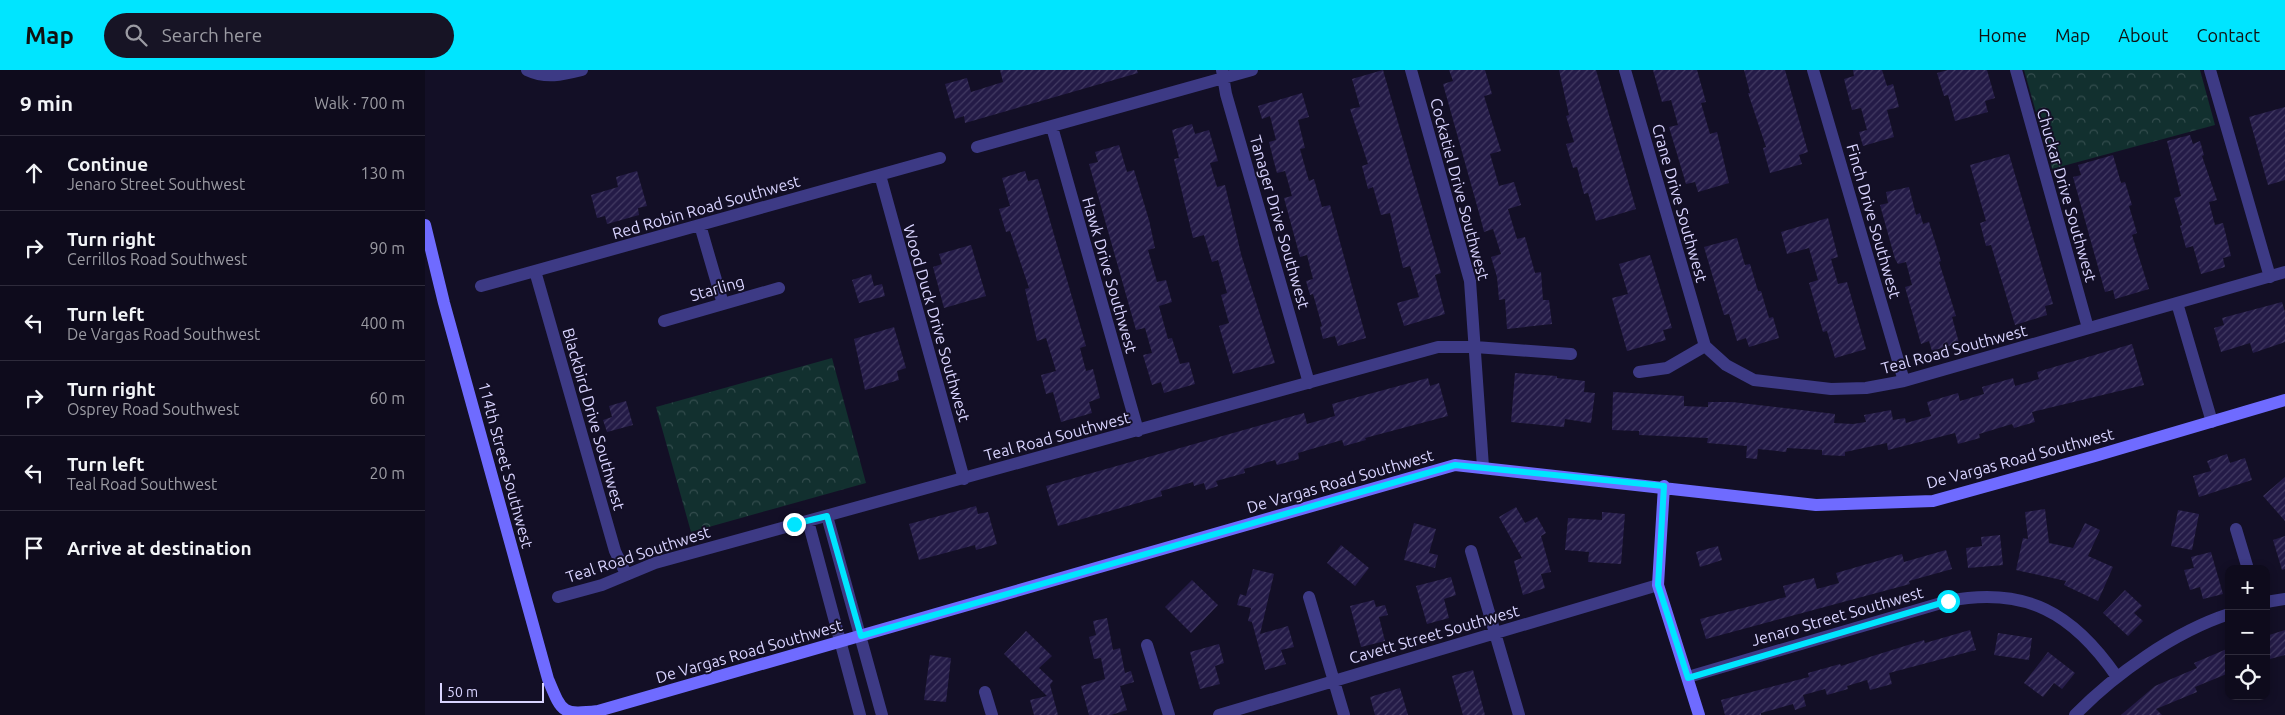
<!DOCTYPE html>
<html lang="en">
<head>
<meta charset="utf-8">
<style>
  body { margin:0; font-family:Ubuntu,sans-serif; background:#171425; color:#f1f3f6 }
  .controls { position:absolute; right:15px; bottom:15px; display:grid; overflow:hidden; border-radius:10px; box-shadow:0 2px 8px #0003 }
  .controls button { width:45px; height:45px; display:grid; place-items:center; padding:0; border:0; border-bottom:1px solid #2e2b3b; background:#0e0b1c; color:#f1f3f6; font:25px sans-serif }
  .scale { position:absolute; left:15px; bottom:12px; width:104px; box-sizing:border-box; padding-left:5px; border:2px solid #d9d4ff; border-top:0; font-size:14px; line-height:18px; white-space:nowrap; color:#d9d4ff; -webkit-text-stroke:4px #130f26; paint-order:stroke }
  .stop { position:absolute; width:15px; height:15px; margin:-11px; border:4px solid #00e5ff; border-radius:50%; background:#fff }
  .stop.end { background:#00e5ff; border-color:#fff; box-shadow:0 1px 5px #0008 }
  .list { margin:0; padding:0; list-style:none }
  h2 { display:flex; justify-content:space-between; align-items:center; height:65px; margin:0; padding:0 20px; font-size:21px }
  h2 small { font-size:16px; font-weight:400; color:#9b9ba3 }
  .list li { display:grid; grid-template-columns:32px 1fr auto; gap:15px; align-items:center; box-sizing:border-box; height:75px; padding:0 20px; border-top:1px solid #2e2b3b }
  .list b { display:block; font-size:19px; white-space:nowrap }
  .list p { margin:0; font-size:16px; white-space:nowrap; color:#9b9ba3 }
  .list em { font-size:16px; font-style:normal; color:#9b9ba3 }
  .icon { flex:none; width:28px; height:28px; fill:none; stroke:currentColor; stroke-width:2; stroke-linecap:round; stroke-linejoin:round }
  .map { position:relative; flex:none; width:1860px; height:645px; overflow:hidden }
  header { display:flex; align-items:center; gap:30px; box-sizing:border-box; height:70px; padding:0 25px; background:#00e5ff; color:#111 }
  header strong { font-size:24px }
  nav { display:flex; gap:28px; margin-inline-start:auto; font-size:18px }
  .search { width:350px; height:45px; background:#171425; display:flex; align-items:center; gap:12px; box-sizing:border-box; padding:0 18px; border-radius:28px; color:#9b9ba3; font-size:19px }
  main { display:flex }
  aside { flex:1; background:#0e0b1c }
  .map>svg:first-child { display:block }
  .forest { fill:url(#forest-crowns) }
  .building { fill:url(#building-hatch) }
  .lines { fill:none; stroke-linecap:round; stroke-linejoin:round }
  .street { stroke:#3d3a85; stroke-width:12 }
  .secondary { stroke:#6f6bff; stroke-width:12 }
  .route { stroke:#00e5ff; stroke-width:6 }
  .labels { text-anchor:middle; stroke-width:4; stroke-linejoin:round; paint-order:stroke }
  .street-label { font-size:16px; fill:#d9d4ff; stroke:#130f26 }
</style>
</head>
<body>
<header>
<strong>Map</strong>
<div class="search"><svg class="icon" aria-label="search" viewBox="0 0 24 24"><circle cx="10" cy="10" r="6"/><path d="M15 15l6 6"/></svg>Search here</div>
<nav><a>Home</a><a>Map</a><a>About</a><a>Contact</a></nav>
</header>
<main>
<aside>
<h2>9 min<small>Walk · 700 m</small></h2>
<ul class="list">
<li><svg class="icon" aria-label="ahead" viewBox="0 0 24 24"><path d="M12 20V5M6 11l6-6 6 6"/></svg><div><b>Continue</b><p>Jenaro Street Southwest</p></div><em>130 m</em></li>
<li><svg class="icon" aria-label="right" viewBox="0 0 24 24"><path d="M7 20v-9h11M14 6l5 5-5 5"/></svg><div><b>Turn right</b><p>Cerrillos Road Southwest</p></div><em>90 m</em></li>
<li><svg class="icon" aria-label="left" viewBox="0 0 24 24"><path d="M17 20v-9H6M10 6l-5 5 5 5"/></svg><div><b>Turn left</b><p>De Vargas Road Southwest</p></div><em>400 m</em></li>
<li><svg class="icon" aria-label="right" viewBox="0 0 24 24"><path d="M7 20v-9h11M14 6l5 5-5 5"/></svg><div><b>Turn right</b><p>Osprey Road Southwest</p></div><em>60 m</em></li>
<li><svg class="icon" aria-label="left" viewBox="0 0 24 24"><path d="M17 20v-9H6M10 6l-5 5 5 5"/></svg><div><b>Turn left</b><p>Teal Road Southwest</p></div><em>20 m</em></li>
<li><svg class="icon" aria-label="arrive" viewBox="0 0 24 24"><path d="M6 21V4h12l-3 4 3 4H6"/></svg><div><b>Arrive at destination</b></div></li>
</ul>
</aside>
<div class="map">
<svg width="1860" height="645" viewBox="0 0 1860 645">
  <defs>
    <pattern id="forest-crowns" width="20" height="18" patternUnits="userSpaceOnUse" patternTransform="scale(1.25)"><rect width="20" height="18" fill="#12302f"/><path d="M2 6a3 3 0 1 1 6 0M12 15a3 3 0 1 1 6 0" fill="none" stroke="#344d4e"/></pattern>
    <pattern id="building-hatch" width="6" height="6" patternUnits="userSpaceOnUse" patternTransform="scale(1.25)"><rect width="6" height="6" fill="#241b47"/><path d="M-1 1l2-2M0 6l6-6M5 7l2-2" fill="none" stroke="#433b63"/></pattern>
  </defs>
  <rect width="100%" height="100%" fill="#130f26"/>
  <!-- forest -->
  <path class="forest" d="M1599,0h176l15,55 -163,44z
    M407,288l34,125 -175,49 -35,-125z"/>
  <!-- building -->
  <path class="building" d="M575,0h137l1,3 -173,50 -1,-7 -9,3 -10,-35 22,-6 4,14 32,-10z
    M958,0l58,203 -6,2 10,39 -41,12 -7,-23 22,-6 -9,-31 -7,2 -13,-55 -9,2 -8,-28 -5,2 -6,-23 6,-2 -18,-55 10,-2 -8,-28z
    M1024,0h36l7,24 -8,2 17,55 -11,3 9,32 15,-4 7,23 -13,4 9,30 8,-2 10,36 6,-1 2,28h6l3,24 -45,5 -2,-30 -6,1 -2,-23 -6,-20 10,-3 -8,-25 -9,3 -3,-12 -38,-136 10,-3z
    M1134,0h37l40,139 -40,12 -8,-28 -4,1 -7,-27 -4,1 -7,-24 8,-2 -8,-26 3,-1z
    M1228,0h44l9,32 -5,1 9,31 7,-2 12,51 -31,9 -3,-10 -9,2 -17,-57 9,-2 -7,-25 -9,2z
    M1319,0h41l23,82 -9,3 3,9 -32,9 -7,-25 3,-1 -18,-54h2z
    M1428,0h29l5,16 6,-2 6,23 -12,3 7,27 -31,9 -4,-14 8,-2 -6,-22 -9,2 -8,-31 10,-3z
    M1523,0h39l8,28 -10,3 3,11 -33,9 -7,-26 -4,1 -7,-23z
    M877,23l7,24 -11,3 7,28 -5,1 9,32 5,-2 8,28 8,-2 36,133 -28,8 -3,-10 -12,3 -3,-12 2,-1 -9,-32 -3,1 -4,-14 7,-2 -6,-24 -7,2 -16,-59 8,-2 -7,-25 -8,2 -3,-11 -5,-20 7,-2 -6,-24 -8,3 -4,-13z
    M1860,37v73l-17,5 -19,-68z
    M767,54l3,10 14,-4 9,31 -8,2 7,24 8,-2 16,69 34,109 -42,11 -14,-48 10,-3 -8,-28 6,-2 -9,-33 -6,2 -8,-27 -11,3 -19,-79 5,-1 -7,-28z
    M1765,65l3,9 7,-3 4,14 -2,1 15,44 -8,2 6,23 8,-2 8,33 -8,2 2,9 -24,7 -8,-28 -7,2 -6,-22 2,-1 -8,-27 7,-2 -14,-55z
    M694,75l8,27 7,-2 15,50 6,28 -7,2 9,32 9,-2 6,22 -13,4 9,33 4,-1 8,26 9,-2 6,22 -31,9 -3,-11 -9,3 -9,-30 9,-2 -7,-25 -9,2 -47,-166 9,-2 -3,-10z
    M1584,84l44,150 -8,2 2,9 -32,10 -24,-80 -5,1 -6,-23 6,-2 -16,-56z
    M1688,85l8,28 4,-1 7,23 -3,1 8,27 -5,2 17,54 -34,10 -2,-9 -8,2 -32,-115 8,-2 -3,-10z
    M212,101l10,35 -9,2 1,7 -32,9 -2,-8 -8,2 -6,-23 27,-8 -2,-10z
    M600,101l3,10 10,-2 48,167 -6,2 6,23 7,-2 7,29 -11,4 3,11 -31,9 -8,-30 -7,2 -5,-19 15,-4 -10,-33 -9,3 -12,-52 4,-1 -19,-57 -4,1 -7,-23 11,-3 -8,-28z
    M1484,117l7,28 4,-2 3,11 6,-2 12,39 -2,1 17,54 -4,1 7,26 -27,8 -3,-10 -8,3 -16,-57 7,-2 -6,-23 -8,2 -3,-5 -15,-54 8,-2 -2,-11z
    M1403,148l10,39 -7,2 7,25 9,-2 19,67 -31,9 -8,-27 -4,1 -14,-49 9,-3 -9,-32 -22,6 -6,-22z
    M1312,168l8,27 5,-1 8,27h3l8,27 4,-1 6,21 -30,9 -3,-9 -9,3 -8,-27 -5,1 -20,-68z
    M546,175l15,51 -42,12 -11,-41 9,-3 -3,-10z
    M1225,185l22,73 -9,2 3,10 -39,11 -15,-53 16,-4 -9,-30z
    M446,204l3,12 8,-2 3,12 -26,7 -7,-23z
    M1857,232l3,10v30l-32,11 -3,-10 -29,9 -7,-24 10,-3 -2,-7z
    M469,257l12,41 -9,3 2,9 -34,10 -11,-51z
    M1707,274l12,41 -112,27 3,10 -21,6 -2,-4 -33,10 1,4 -22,6 -3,-11 -67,17 -1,-7 -42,9v4l-23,-1v-5l-35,-2 -1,4 -28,-3 -1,10 -11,-1 1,-12 -40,-3 1,-5 -69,-3v-4l-27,-1 1,-38 71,4v10l24,1v-5h24l103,12 -1,9 19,1 13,-2 -2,-7 27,-5 2,10 12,-2 1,5 25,-7 -4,-14 31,-9 2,8 24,-7 -2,-7 31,-9 2,8 24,-7 -2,-7z
    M1090,303l42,3v2l28,3 -1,11 11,1 -4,30 -26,-4 -1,8 -53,-5z
    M1003,308l2,8 9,-3 9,33 -83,22 1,2 -22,6 -2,-6 -44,13 1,6 -22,6 -2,-5 -31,9 1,4 -29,8 2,5 -12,4 -2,-7 -10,3 -1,-4 -32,9 1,5 -104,30 -12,-40 258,-73 3,11 28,-8 -3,-12z
    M201,331l7,24 -26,7 -4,-12 9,-3 -3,-11z
    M1802,384l3,9 15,-5 7,22 -53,17 -6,-21 18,-5 -4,-10z
    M1860,407v44l-22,-25z
    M551,436l2,8 10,-2 9,32 -21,6 -1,-5 -56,15 -10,-36z
    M1091,437l9,16 12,-6 9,16 -5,3 10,36 -10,2 4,14 -22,7 -9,-34 8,-3 -23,-41z
    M1620,439l4,34 24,5 12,-25 15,7 -12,26 25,11 -15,34 -34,-16 2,-4 -50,-11 7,-32 5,1 -3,-27z
    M1753,440l21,4 -7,36 -21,-4z
    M1177,442l23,2 -4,50 -33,-2 1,-10 -24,-2 3,-32 34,2z
    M989,453l22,6 -7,24 9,2 -3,13 -31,-8z
    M1575,465l3,30 -35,3 -2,-20 16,-2 -1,-9z
    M1860,466v33l-3,1 -9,-30z
    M916,475l28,23 -14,18 -28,-23z
    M1293,476l4,14 -22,7 -4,-15z
    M1521,480l6,19 -43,12 1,3 -204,55 -6,-20 86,-22 -3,-11 31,-8 3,11 22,-6 -3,-10 66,-19 2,8z
    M1786,482l12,42 -20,5 -3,-12 -10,3 -6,-20 10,-2 -3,-11z
    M828,499l21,5 -14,60 28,-8 6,21 -13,3 5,14 -21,6 -13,-48 -4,-1 3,-13 -14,-3 3,-11 6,2z
    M1026,507l5,18 -12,4 5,19 -22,6 -11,-38z
    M767,510l26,25 -27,28 -26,-26z
    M1700,520l17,16 -8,7 9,8 -15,15 -25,-23z
    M949,530l2,7 9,-2 3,10 -9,2 6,24 -24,6 -11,-41z
    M682,548l6,32 7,-2 5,25 6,-2 3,11 -14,4 7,24 -16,5h-22l-8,-29 24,-7 -4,-21 -7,1 -5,-22 7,-2 -3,-14z
    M1545,560l6,20 -87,23 3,11 -22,6 -3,-10 -20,6 1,3 -21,6 -2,-6 -22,6 3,11 -11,4 -2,-6 -32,9v2h-36l-4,-15 88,-23 -1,-4 32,-9 1,2 83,-26 1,3z
    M1860,560v25l-19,5v-24z
    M601,561l26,25 -13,12 14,13 -3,4 8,30h-24l-4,-15 17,-4 -43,-42z
    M1573,563l34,5 -3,22 -35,-5z
    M794,574l5,19 -9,3 5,18 -20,5 -10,-37z
    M1804,578v25l-34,14 2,5 -41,17 6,6h-41l34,-29 42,-18 -3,-5z
    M1623,582l27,21 -13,16 -8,-6 -11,14 -19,-14z
    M505,585l21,3 -5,44 -22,-2z
    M1048,600l12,45h-22l-11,-39z
    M975,618l8,27h-33l-5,-18z"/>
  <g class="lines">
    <!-- street -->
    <path class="street" d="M102,0c19,9 35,5 55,0
      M797,0l4,24 83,289
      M986,0l59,211 13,186
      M1200,0l80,276 21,19 28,15 77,9 35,-1 38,-7 381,-109
      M1388,0l91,311
      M1591,0l72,258
      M1785,0l60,207
      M627,57l86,304
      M552,77l275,-77
      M455,105l84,304
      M275,155l23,79
      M110,201l80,280 11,23
      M56,216l459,-128
      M1752,233l35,119
      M239,251l115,-33
      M1214,302l28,-4 38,-22
      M402,446l55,199
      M383,451l52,194
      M1811,459l12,40
      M1046,481l48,164
      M133,527l44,-12 53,-22 783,-216h37l96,7
      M884,527l35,118
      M1841,532l19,-3
      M722,575l22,70
      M1263,607l260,-76c78,-15 125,12 169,76
      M560,622l7,23
      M794,645l439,-130
      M1650,645c40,-41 99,-83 154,-101"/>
    <!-- secondary -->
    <path class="secondary" d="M0,155l19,78 104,376c14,34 14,36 50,32l857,-246 361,40 117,-4 162,-45 190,-56
      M1239,416l-6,99 41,130"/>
  </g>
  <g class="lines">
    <!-- route -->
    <path class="route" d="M369,454l33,-8 34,120 594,-171 209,21 -6,99 30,93 260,-77"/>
  </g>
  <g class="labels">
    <!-- street labels -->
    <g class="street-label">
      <text transform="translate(1035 119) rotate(75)" y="6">Cockatiel Drive Southwest</text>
      <text transform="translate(1642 125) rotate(74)" y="6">Chuckar Drive Southwest</text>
      <text transform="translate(1255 133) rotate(74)" y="6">Crane Drive Southwest</text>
      <text transform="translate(281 137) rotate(-16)" y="6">Red Robin Road Southwest</text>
      <text transform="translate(1449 151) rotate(74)" y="6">Finch Drive Southwest</text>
      <text transform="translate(855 152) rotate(74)" y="6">Tanager Drive Southwest</text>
      <text transform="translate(685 205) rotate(74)" y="6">Hawk Drive Southwest</text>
      <text transform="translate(292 218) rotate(-16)" y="6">Starling</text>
      <text transform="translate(512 253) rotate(74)" y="6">Wood Duck Drive Southwest</text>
      <text transform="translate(1529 279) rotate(-15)" y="6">Teal Road Southwest</text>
      <text transform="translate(169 349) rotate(74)" y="6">Blackbird Drive Southwest</text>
      <text transform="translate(632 366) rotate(-15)" y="6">Teal Road Southwest</text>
      <text transform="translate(1595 388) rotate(-15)" y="6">De Vargas Road Southwest</text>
      <text transform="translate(81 395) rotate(75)" y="6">114th Street Southwest</text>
      <text transform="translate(915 411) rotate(-16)" y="6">De Vargas Road Southwest</text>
      <text transform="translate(213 484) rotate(-18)" y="6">Teal Road Southwest</text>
      <text transform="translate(1412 546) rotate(-16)" y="6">Jenaro Street Southwest</text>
      <text transform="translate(1009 564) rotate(-16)" y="6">Cavett Street Southwest</text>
      <text transform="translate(324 581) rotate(-16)" y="6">De Vargas Road Southwest</text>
    </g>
  </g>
</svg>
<div class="controls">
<button>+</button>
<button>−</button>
<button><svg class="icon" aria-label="locate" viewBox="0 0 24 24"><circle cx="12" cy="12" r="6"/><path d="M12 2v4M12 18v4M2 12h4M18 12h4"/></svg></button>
</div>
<div class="scale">50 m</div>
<div class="stop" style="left:1523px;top:531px"></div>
<div class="stop end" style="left:369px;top:454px"></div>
</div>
</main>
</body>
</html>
